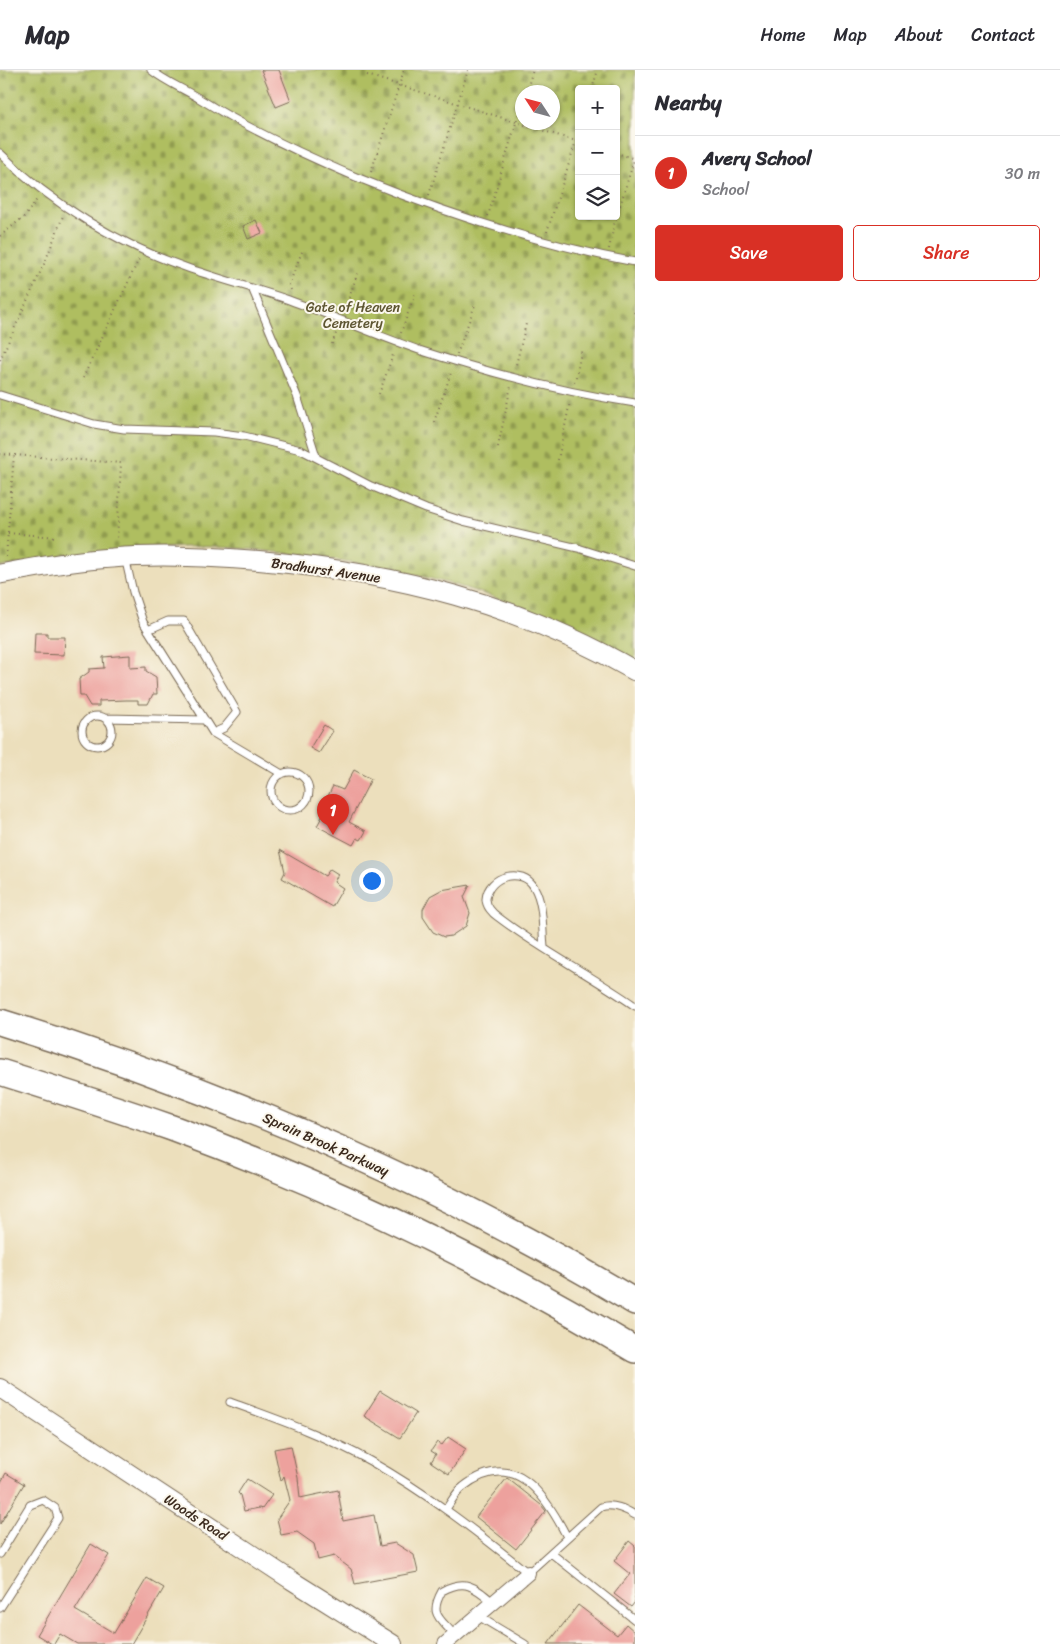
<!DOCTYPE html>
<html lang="en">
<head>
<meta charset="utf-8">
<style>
  body { margin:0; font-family:Sriracha,sans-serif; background:#f2f2f3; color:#2b2b33 }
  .controls { position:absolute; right:15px; top:15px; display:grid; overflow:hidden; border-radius:5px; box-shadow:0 1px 4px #0004 }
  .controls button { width:45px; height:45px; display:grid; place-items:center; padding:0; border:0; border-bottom:1px solid #e1e1e2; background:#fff; color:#2b2b33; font:25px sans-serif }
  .compass { position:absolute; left:515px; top:15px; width:45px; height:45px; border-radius:50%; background:#fff; box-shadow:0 1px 4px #0004; rotate:306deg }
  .you { position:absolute; left:371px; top:810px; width:18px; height:18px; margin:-12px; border:4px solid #fff; border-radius:50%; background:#1a73e8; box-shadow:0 0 0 8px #1a73e833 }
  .badge { display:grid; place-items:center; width:32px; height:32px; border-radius:50%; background:#d93025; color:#fff; font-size:16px; font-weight:700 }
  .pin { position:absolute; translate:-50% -41px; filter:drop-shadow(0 1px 2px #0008) }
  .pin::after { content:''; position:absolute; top:26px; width:18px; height:15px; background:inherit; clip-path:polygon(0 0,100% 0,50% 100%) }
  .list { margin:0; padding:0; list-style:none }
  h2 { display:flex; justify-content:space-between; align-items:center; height:65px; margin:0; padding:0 20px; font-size:21px }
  h2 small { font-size:16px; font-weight:400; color:#7c7c81 }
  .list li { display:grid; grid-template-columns:32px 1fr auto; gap:15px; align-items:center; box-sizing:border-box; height:75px; padding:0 20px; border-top:1px solid #e1e1e2 }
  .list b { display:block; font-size:19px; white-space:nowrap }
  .list p { margin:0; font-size:16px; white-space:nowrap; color:#7c7c81 }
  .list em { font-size:16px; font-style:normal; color:#7c7c81 }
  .actions { display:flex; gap:10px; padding:15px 20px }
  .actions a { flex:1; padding:11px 0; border:1px solid #d93025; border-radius:5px; text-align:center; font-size:18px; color:#d93025 }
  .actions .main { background:#d93025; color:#fff }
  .icon { flex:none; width:28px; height:28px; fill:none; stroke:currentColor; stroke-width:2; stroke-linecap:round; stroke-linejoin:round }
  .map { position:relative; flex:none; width:635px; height:1574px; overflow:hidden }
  header { display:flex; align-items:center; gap:30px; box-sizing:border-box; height:70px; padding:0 25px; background:#fff; border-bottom:1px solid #e1e1e2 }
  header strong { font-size:24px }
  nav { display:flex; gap:28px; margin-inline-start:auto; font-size:18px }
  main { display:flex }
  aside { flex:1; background:#fff }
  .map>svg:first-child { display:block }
  .cemetery { fill:url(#cemetery-stones); stroke:#757440; fill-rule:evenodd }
  .building { fill:#eda19d }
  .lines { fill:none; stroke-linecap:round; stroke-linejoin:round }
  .service-casing { stroke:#796955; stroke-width:9 }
  .minor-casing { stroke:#796955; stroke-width:16 }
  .tertiary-casing { stroke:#796955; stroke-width:20 }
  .secondary-casing { stroke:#796955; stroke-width:21 }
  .motorway-casing { stroke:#796955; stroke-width:28 }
  .path { stroke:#796955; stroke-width:2; stroke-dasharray:1 4; stroke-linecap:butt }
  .service { stroke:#fff; stroke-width:7 }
  .minor { stroke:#fff; stroke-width:14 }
  .tertiary { stroke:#fff; stroke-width:18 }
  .secondary { stroke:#fff; stroke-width:19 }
  .motorway { stroke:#fff; stroke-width:25 }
  .labels { text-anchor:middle; stroke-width:4; stroke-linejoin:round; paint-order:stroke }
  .park-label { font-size:14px; fill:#5e5632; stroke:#fbf7ec }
  .street-label { font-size:14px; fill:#3b2a1e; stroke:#fbf7ec }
</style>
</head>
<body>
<header>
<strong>Map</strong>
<nav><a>Home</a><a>Map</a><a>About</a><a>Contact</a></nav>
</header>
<main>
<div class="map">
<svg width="635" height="1574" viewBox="0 0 635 1574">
  <defs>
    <pattern id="cemetery-stones" width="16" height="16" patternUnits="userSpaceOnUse" patternTransform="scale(1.25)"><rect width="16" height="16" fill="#afbe61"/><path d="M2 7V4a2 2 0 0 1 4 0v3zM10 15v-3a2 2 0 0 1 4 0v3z" fill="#909b4f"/></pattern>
  </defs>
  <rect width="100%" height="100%" fill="#fbf7ec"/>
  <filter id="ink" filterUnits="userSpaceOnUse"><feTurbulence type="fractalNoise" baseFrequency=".02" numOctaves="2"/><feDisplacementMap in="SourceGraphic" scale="10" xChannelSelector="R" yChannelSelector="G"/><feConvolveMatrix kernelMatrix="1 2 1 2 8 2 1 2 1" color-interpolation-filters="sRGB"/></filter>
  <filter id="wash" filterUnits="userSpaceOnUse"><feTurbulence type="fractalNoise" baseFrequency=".0096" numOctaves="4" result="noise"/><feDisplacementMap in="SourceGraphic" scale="20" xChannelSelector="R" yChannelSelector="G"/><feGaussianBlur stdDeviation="1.12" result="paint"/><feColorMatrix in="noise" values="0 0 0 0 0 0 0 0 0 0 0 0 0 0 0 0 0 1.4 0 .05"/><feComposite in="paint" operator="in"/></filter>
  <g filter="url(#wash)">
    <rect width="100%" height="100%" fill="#ecdfbc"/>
    <!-- cemetery -->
    <path class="cemetery" d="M0,0h635v591c-105,-62 -221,-93 -341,-107 -37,-4 -76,-9 -113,-7 -60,3 -121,13 -181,20zM579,19h37v127h-37zM522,22h30v30h-30z"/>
    <g id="blocks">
      <!-- building -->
      <path class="building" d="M261,0h18l12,31 -15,6z
        M256,150l6,13 -14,6 -5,-13z
        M35,563h12v4h18l-1,18 -30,-1z
        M130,585v13l16,-1v4l10,6 1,17h-4l-5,10h-10v-4h-12l-27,1v5h-9l-6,-10h-4l-1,-17 10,-7v-3l15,-1 -1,-11z
        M324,655l9,6 -14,22 -9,-5z
        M354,700l17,9 -22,43 17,9 -5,9 -4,-2 -4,7 -36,-19 13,-24 -4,-2 7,-14 10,4z
        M280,780l45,26 5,-7 8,5 -4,8 9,6 -11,19 -50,-29 3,-6z
        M470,815l-6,12 6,16 -4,13 -15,10 -7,1 -11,-5 -10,-15v-8l7,-13 11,-6z
        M380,1321l36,22 -16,25 -36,-22z
        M448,1367l18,12 -17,25 -18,-12 5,-8 -5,-3 6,-9 5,3z
        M291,1376l7,32 2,20 38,-8 5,31 31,-6 6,31 15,-3 19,12 4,17 -63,12 -4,-15 -17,-13 -16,4 -4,-16 -17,-12 -16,3 -4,-16 13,-19 -6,-24 -3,5 -7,-32z
        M6,1403l18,11 -24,40v-40z
        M507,1408l34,27 5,6 -30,38 -40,-32z
        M247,1409l25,16 -10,14 -3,-1 -15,3 -4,-16 -2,-2z
        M629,1471l6,5v56l-4,5 -17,-13 16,-20 -16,-13z
        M91,1474l18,11 -34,55 39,23 33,-55 17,10 -33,56h-54l-17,-10 -6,10h-2l-15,-9z
        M578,1535l39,30 9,-11 9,8v12h-87z"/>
    </g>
  </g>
  <g filter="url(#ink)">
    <use href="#blocks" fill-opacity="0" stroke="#796955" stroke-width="1"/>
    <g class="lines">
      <!-- service casing -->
      <g class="service-casing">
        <path id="service" d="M151,0c15,12 33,19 49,29 50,31 102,55 156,78 91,37 182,67 279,85
          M0,83c50,50 118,91 185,114 34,12 69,21 104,33 44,16 86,35 130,50 71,23 142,42 216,53
          M252,218l45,108 19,60
          M0,325l94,29 30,5 90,3 30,4 57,14 70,36 55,23 37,12 115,27 57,18
          M125,487l8,35 10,30 70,111 69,41
          M148,560l20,-9h16l53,91 -13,16 -11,5
          M82 661a15 15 0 1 1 30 0a15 15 0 1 1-30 0Z
          M105,648l100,2
          M271 721a19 19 0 1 1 38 0a19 19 0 1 1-38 0Z
          M544,877c-2,-19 0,-43 -10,-60 -11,-20 -46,-12 -48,12 0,7 6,14 12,18 43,33 93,58 137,89
          M230,1332c47,17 96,34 140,59 57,32 107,71 158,112l73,-66c12,-4 24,2 34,8
          M446,1439c5,-7 10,-17 17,-22 51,-40 82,7 104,50
          M551,1483l84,67
          M0,1484l30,-49 13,-5 12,8 3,10 -58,90
          M478,1546l47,28
          M455,1566c-14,-18 -27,-20 -13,-45 24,-13 33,-4 52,12"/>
      </g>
      <!-- minor casing -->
      <g class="minor-casing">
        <path id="minor" d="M445,1574l83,-71"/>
      </g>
      <!-- tertiary casing -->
      <g class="tertiary-casing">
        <path id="tertiary" d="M0,1318l291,192 102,64"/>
      </g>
      <!-- secondary casing -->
      <g class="secondary-casing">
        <path id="secondary" d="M0,504c37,-7 75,-14 112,-16 51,-4 101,-1 152,3 131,12 256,43 371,110"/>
      </g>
      <!-- motorway casing -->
      <g class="motorway-casing">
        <path id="motorway" d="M0,952c221,68 436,160 635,280
          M0,1002c58,18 115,36 172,56 161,59 316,134 463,222"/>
      </g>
      <!-- path -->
      <path class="path" d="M367,5l212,67
        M592,19l6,-19
        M526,22l7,-22
        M616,83l19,6
        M371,102l33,-102
        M429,125l39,-125
        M488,146l34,-113
        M547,162l32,-100
        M0,166l25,-20 13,-18
        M609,179l5,-24 21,-68
        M291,220l-2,-5 14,-36
        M344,242l14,-40
        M634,243l1,-2
        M401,263l14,-40
        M332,274l6,-16
        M457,284l18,-49
        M0,290l45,-98 18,-46
        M515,299l11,-45
        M83,308l56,-119
        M575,312l7,-34
        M379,324l15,-42
        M434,352l18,-52
        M498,377l13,-61
        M0,384l121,9 -4,78
        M558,390l12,-58
        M8,463l49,4
        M6,487l8,-102"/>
      <!-- service -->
      <use href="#service" class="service"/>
      <!-- minor -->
      <use href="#minor" class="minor"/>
      <!-- tertiary -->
      <use href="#tertiary" class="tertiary"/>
      <!-- secondary -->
      <use href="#secondary" class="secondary"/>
      <!-- motorway -->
      <use href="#motorway" class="motorway"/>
    </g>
  </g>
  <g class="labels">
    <!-- park labels -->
    <g class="park-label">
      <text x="353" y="242">Gate of Heaven<tspan x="353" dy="16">Cemetery</tspan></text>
    </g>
    <!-- street labels -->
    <g class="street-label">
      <text transform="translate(326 500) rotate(8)" y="5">Bradhurst Avenue</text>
      <text transform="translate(326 1074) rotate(24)" y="5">Sprain Brook Parkway</text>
      <text transform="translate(196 1447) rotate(33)" y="5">Woods Road</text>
    </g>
  </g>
</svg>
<div class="controls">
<button>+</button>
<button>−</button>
<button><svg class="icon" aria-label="layers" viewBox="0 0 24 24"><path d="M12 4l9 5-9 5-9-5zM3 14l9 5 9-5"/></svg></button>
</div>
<svg class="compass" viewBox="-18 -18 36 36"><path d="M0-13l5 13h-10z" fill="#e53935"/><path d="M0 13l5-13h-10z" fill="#7c7c81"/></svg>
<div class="you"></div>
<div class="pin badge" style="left:333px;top:765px">1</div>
</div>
<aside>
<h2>Nearby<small></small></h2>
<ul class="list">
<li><span class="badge">1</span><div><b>Avery School</b><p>School</p></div><em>30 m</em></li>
</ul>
<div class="actions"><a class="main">Save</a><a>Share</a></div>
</aside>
</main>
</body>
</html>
